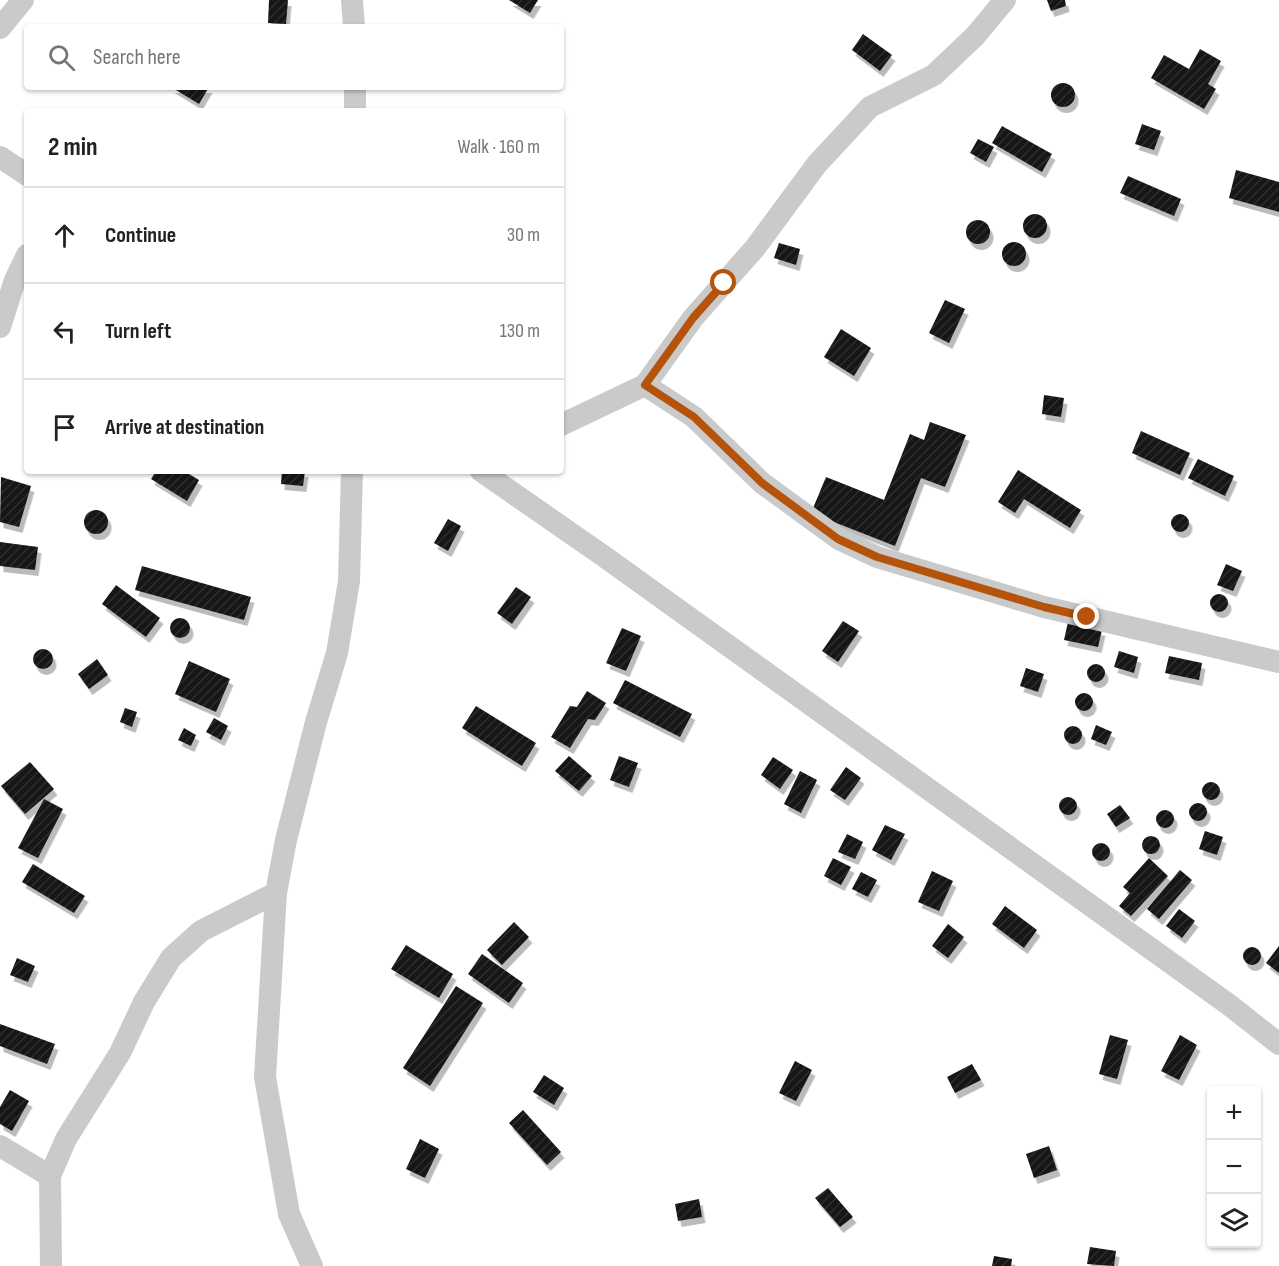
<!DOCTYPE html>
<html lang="en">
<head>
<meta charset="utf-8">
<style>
  body { margin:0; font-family:"Sofia Sans Condensed",sans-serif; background:#f6f6f6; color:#222 }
  .controls { position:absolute; right:18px; bottom:18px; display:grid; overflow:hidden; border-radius:6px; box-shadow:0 2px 4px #0004 }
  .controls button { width:54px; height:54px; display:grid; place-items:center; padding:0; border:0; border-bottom:2px solid #e0e0e0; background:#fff; color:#222; font:30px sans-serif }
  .stop { position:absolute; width:18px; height:18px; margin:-14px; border:4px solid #b45309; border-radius:50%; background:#fff }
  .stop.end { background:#b45309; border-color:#fff; box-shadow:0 2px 6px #0008 }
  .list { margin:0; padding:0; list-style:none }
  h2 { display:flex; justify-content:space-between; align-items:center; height:78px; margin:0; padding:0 24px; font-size:26px }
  h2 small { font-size:20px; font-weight:400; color:#767676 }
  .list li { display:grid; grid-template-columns:39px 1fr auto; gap:18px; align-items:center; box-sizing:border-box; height:96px; padding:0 24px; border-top:2px solid #e0e0e0 }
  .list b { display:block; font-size:22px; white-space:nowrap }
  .list em { font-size:20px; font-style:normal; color:#767676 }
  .icon { flex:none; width:33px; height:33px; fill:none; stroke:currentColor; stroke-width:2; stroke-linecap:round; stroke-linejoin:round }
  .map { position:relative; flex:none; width:1279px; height:1266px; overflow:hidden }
  .search { position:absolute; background:#fff; box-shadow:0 2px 4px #0004; left:24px; top:24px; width:540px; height:66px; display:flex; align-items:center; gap:15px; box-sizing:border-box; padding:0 21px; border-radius:6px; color:#767676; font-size:22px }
  .panel { position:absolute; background:#fff; box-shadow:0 2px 4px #0004; left:24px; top:108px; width:540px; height:366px; border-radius:6px }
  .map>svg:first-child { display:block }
  .building { fill:url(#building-hatch); filter:url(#shadow) }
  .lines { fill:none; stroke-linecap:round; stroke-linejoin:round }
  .minor { stroke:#cacaca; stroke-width:22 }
  .route { stroke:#b45309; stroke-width:8 }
</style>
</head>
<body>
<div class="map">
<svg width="1279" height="1266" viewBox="0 0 1279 1266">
  <defs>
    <pattern id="building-hatch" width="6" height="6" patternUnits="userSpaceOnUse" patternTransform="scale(1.5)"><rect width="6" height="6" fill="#141414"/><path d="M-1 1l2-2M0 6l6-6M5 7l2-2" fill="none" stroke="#2e2e2e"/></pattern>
    <filter id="shadow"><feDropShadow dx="3.5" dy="6" stdDeviation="0" flood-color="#0004"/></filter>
  </defs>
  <rect width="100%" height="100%" fill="#fff"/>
  <!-- building -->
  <path class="building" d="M269,0h19l-2,24 -18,-1z
    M509,0h29l-8,13z
    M1047,0h18l1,6 -15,5z
    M863,34l29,21 -12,16 -28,-21z
    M1200,49l21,12 -13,23 8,5 -12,20 -53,-31 13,-23 25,14z
    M1051 95a12 12 0 1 1 24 0a12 12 0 1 1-24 0Z
    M171,87h38l-10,17z
    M1142,124l19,7 -7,19 -19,-6z
    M1002,126l50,28 -10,18 -50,-29z
    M978,139l16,8 -8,15 -16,-9z
    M1236,170l43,12v30l-50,-14z
    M1128,176l53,23 -7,17 -54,-23z
    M1023 226a12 12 0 1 1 24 0a12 12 0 1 1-24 0Z
    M966 232a12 12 0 1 1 24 0a12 12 0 1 1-24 0Z
    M1002 254a12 12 0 1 1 24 0a12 12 0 1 1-24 0Z
    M779,243l21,6 -4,16 -22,-7z
    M945,300l20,9 -16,34 -20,-10z
    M841,329l30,19 -17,28 -30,-19z
    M1044,395l20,3 -3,19 -19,-3z
    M930,422l36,13 -21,52 -24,-9 -26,68 -84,-33 15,-36 58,23 26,-66 14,6z
    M1141,431l49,22 -10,22 -48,-22z
    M1198,459l36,17 -9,20 -37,-18z
    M1018,470l63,40 -11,18 -46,-29 -9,14 -17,-11z
    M156,471h28l15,9 -12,21 -36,-22z
    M282,471h23l-2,15 -22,-2z
    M1,477l30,9 -12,41 -19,-5z
    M84 522a12 12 0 1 1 24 0a12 12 0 1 1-24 0Z
    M1171 523a9 9 0 1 1 18 0a9 9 0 1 1-18 0Z
    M448,519l13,7 -13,25 -14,-8z
    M0,542l38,5 -3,23 -35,-4z
    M1226,564l16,7 -9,20 -16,-6z
    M142,566l109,31 -7,23 -109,-30z
    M116,585l44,33 -14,19 -44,-33z
    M516,587l15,10 -19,27 -15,-11z
    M1210 603a9 9 0 1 1 18 0a9 9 0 1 1-18 0Z
    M170 628a10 10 0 1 1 20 0a10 10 0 1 1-20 0Z
    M843,621l16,10 -21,31 -16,-11z
    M1068,622l34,8 -4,17 -34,-7z
    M622,628l19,8 -15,35 -20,-8z
    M33 659a10 10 0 1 1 20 0a10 10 0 1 1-20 0Z
    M1119,651l19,6 -4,16 -20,-6z
    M1169,656l33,7 -3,17 -34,-7z
    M97,659l11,16 -19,14 -11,-15z
    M189,661l41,18 -14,33 -41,-18z
    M1087 673a9 9 0 1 1 18 0a9 9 0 1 1-18 0Z
    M1026,668l18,6 -6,18 -18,-6z
    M625,680l67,34 -12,23 -67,-34z
    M587,691l19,12 -11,17 -7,-1 -18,29 -19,-11 19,-31 7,1z
    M1075 702a9 9 0 1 1 18 0a9 9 0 1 1-18 0Z
    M476,706l60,37 -14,23 -60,-38z
    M125,708l12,4 -5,15 -12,-5z
    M214,718l14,8 -7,14 -15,-8z
    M1096,725l16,7 -6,13 -15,-6z
    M1064 735a9 9 0 1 1 18 0a9 9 0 1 1-18 0Z
    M184,728l12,7 -5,11 -13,-6z
    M569,756l23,20 -13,15 -24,-20z
    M619,756l19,7 -9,24 -19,-7z
    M773,757l20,13 -13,19 -19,-14z
    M30,762l24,27 -29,25 -24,-28z
    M846,767l15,11 -16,22 -15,-10z
    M800,771l17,9 -16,33 -17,-9z
    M1202 791a9 9 0 1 1 18 0a9 9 0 1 1-18 0Z
    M1059 806a9 9 0 1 1 18 0a9 9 0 1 1-18 0Z
    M44,799l19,10 -25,49 -20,-10z
    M1189 812a9 9 0 1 1 18 0a9 9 0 1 1-18 0Z
    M1120,805l10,13 -14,9 -9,-13z
    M1156 819a9 9 0 1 1 18 0a9 9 0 1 1-18 0Z
    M885,825l20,9 -14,26 -19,-10z
    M1205,831l18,6 -6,18 -18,-6z
    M847,834l16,8 -8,17 -17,-7z
    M1142 845a9 9 0 1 1 18 0a9 9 0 1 1-18 0Z
    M1092 852a9 9 0 1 1 18 0a9 9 0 1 1-18 0Z
    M833,858l18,9 -10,18 -17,-9z
    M1149,858l19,18 -37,40 -12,-10 11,-13 -7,-6z
    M33,864l52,32 -11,17 -52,-31z
    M1180,870l12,10 -33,39 -12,-10z
    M932,871l21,10 -14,30 -21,-9z
    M861,872l16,8 -9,17 -16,-8z
    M1005,906l32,24 -13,18 -32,-24z
    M1179,909l16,12 -13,17 -16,-12z
    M514,922l15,15 -27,28 -15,-15z
    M948,924l16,13 -16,21 -16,-12z
    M406,945l47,29 -14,24 -48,-29z
    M1279,946v27l-13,-10z
    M1243 956a9 9 0 1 1 18 0a9 9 0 1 1-18 0Z
    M482,954l41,29 -14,20 -41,-29z
    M17,958l18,8 -7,16 -18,-7z
    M456,986l27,17 -53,83 -27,-18z
    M0,1024l55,20 -8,20 -47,-18z
    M1110,1035l18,5 -11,39 -18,-5z
    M1180,1035l17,10 -18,35 -18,-9z
    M795,1061l17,9 -16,31 -17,-8z
    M972,1064l9,16 -26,13 -8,-16z
    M544,1075l20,13 -10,17 -21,-13z
    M10,1090l19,11 -17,30 -12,-7v-17z
    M523,1110l38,42 -14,13 -38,-42z
    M420,1139l19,10 -14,29 -19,-9z
    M1049,1146l8,24 -23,8 -8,-24z
    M828,1188l25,29 -13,10 -25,-29z
    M699,1199l3,18 -24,4 -3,-17z
    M1090,1247l26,4 -2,15 -27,-2z
    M994,1256l18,3 -1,7h-19z"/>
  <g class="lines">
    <!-- minor -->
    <path class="minor" d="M352,0l2,27
      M0,28l23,-28
      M355,111v-24
      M0,157l27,18
      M0,327l15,-47 12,-25
      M645,385l49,32 68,66 77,56 38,18 167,50 235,55
      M561,425l84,-40 48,-67 62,-70 62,-84 53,-57 64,-32 41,-39 30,-36
      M481,471l121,84 626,449 51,40
      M0,1146l50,30
      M51,1266l-1,-90 16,-37 54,-86 24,-51 27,-44 30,-27 75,-38
      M312,1266l-23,-52 -24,-137 11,-184 10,-53 30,-118 21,-69 12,-72 3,-110"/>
  </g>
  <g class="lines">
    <!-- route -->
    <path class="route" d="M724,283l-31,35 -48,67 49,32 68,66 76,56 39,18 167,50 43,10"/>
  </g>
</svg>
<div class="controls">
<button>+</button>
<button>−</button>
<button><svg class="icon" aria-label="layers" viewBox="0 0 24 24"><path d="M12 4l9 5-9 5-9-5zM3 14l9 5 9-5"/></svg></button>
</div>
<div class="stop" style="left:724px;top:283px"></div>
<div class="stop end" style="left:1087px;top:617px"></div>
<div class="search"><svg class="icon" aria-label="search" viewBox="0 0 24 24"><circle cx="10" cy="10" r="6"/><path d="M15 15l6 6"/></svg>Search here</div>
<section class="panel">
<h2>2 min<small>Walk · 160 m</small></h2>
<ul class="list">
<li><svg class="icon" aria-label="ahead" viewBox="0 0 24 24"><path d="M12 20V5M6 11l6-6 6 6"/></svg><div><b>Continue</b></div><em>30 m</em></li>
<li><svg class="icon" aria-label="left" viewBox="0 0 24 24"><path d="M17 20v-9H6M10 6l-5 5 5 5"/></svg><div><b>Turn left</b></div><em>130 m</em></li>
<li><svg class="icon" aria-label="arrive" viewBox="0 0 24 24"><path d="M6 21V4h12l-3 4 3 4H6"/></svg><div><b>Arrive at destination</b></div></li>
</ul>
</section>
</div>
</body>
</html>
